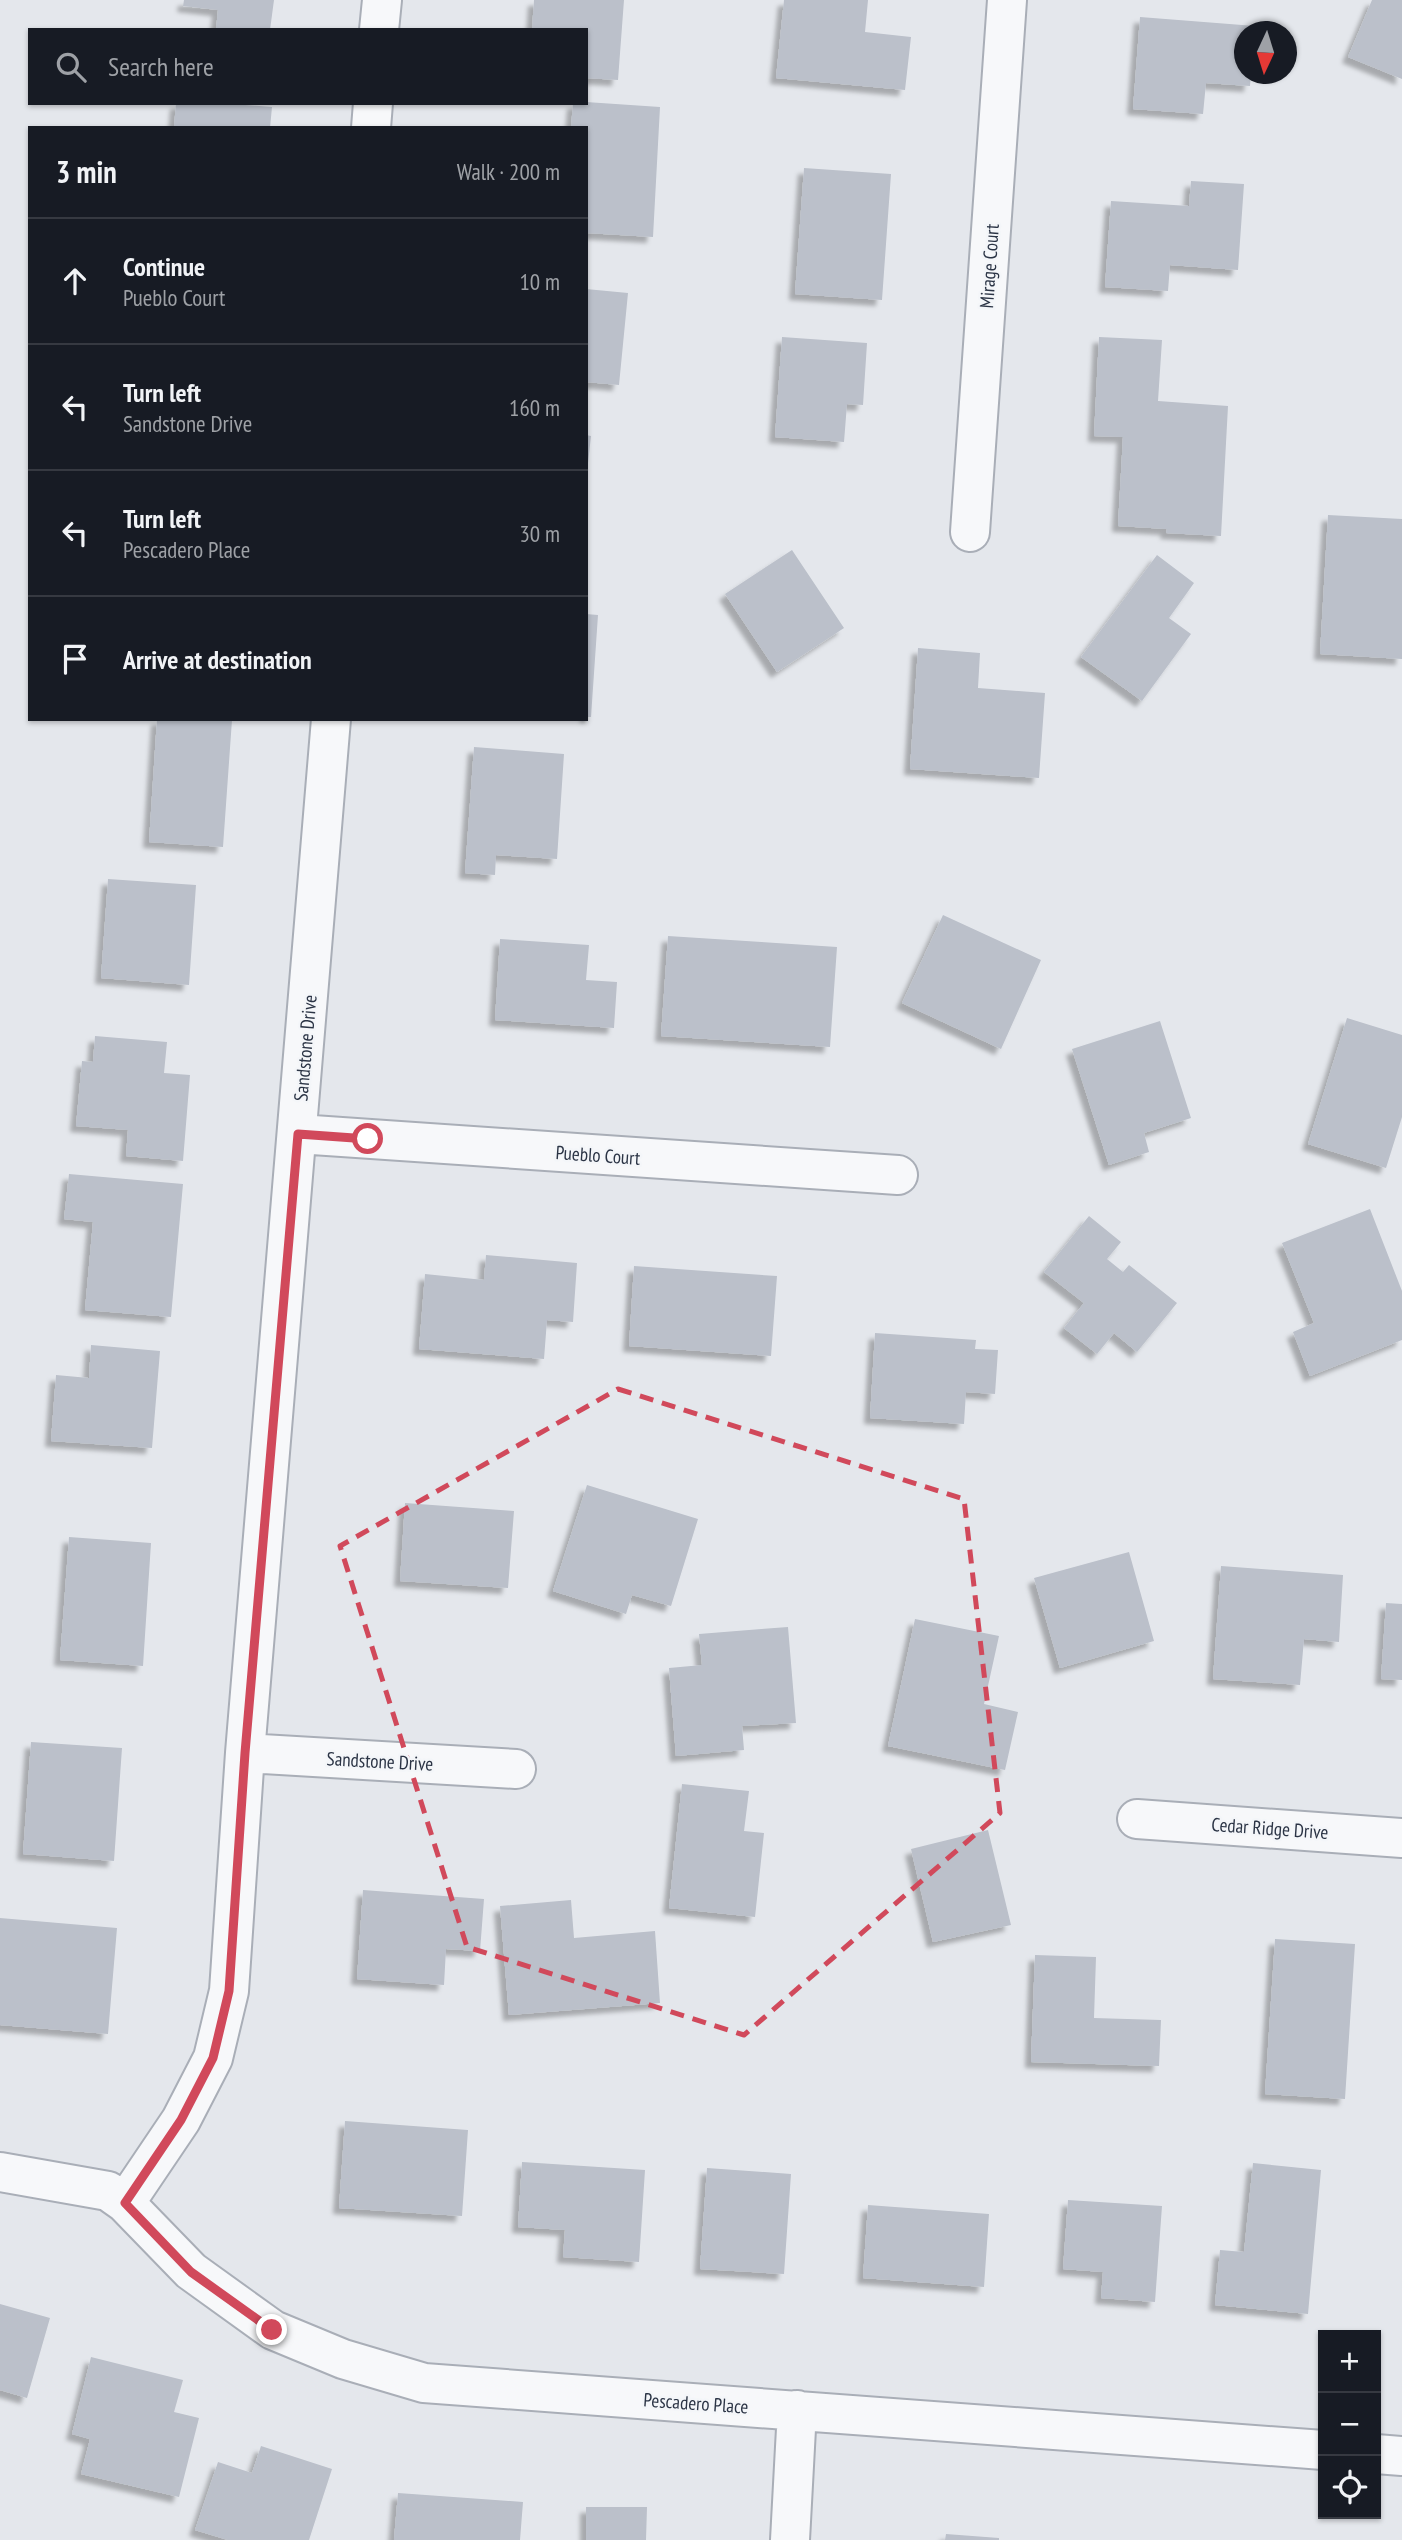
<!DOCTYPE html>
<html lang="en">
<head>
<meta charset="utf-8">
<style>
  body { margin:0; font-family:"PT Sans Narrow",sans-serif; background:#20242c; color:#f1f3f6 }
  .controls { position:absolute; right:21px; bottom:21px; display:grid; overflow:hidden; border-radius:0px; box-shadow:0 2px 5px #0004 }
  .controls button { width:63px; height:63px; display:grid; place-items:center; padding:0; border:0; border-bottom:2px solid #363941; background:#171b24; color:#f1f3f6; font:35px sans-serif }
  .compass { position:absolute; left:1234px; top:21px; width:63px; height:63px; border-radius:50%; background:#171b24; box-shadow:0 2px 5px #0004; rotate:184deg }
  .stop { position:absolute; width:21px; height:21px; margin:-16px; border:5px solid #d1495b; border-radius:50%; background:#fff }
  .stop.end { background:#d1495b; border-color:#fff; box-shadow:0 2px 7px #0008 }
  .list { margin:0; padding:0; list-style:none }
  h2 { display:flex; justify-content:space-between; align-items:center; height:91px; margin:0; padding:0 28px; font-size:30px }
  h2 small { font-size:23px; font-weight:400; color:#9ea1a6 }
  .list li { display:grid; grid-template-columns:46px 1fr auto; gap:21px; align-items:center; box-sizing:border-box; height:126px; padding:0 28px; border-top:2px solid #363941 }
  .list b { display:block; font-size:26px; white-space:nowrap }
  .list p { margin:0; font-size:23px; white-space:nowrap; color:#9ea1a6 }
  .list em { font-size:23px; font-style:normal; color:#9ea1a6 }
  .icon { flex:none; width:38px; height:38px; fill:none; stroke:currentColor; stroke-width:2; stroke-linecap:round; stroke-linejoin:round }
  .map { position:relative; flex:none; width:1402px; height:2540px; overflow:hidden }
  .search { position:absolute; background:#171b24; box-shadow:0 2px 5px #0004; left:28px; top:28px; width:560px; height:77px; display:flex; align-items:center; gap:18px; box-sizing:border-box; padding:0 24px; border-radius:0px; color:#9ea1a6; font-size:26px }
  .panel { position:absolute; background:#171b24; box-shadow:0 2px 5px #0004; left:28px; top:126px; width:560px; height:595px; border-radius:0px }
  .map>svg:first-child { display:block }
  .building { fill:#bbc0ca; filter:url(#shadow) }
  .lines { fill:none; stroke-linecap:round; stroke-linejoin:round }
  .minor-casing { stroke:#a9aeb7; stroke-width:42 }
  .minor { stroke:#f7f8fa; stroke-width:38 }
  .route { stroke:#d1495b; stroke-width:9 }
  .marked { fill:none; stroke:#d1495b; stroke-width:5; stroke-dasharray:14 9; stroke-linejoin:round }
  .labels { text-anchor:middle; stroke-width:5; stroke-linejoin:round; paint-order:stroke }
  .street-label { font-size:19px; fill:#2b3445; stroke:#f4f6f9 }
</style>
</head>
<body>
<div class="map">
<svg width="1402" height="2540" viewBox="0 0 1402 2540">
  <defs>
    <filter id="shadow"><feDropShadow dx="-6" dy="6" stdDeviation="2" flood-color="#0004"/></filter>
  </defs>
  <rect width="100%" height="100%" fill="#e4e7ec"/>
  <!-- building -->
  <path class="building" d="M184,0h90l-4,30h-54l2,-20 -35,-4z
    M534,0h90l-6,80 -32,-2v-48h-54z
    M784,0h84l-3,32 46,5 -6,53 -129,-12z
    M1372,0h30v79l-54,-22z
    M1140,17l115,9 -1,6h-10v42h7l-1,12 -44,-3 -3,31 -70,-5z
    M586,102l74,5 -7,130 -67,-4v-105h-15l2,-25z
    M176,103h69v2l27,2 -2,21h-96z
    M804,168l87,6 -9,126 -87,-6z
    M1191,181l53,3 -6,86 -68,-5 -2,26 -63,-4 6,-86 78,5z
    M586,289l42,4 -9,92 -33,-3z
    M782,337l85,6 -4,62 -16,-1 -3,38 -69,-5z
    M1099,337l63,3 -4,61 70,5 -7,130 -55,-3 1,-4 -49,-3 5,-89 -29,-1z
    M586,435l5,1 -3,27h-2z
    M1328,515l74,4v140l-82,-5z
    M792,550l52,78 -67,44 -52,-78z
    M1157,555l37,28 -25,35 22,16 -49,67 -61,-44z
    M586,614l12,1 -7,102h-5z
    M918,648l62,5 -2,35 67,5 -6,85 -129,-9z
    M157,719l75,1 -9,127 -74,-5z
    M474,747l90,7 -7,105 -61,-4 -1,20 -30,-2z
    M108,879l88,6 -7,100 -88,-7z
    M943,915l98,45 -40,89 -99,-46z
    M668,936l169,11 -7,100 -169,-11z
    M500,939l89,6 -3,35 31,2 -3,46 -119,-8z
    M1347,1018l55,17v82l-16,51 -78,-24z
    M1160,1021l31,97 -47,15 5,19 -40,13 -37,-116z
    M95,1036l72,6 -3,31 26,2 -7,86 -57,-5 2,-26 -52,-4 6,-65 11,1z
    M69,1174l114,10 -12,133 -86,-7 8,-88 -29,-3z
    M1370,1209l32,82v49l-92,36 -17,-44 21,-9 -32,-80z
    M1089,1216l32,26 -14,17 16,13 6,-7 48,38 -40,49 -23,-19 -17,21 -33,-26 20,-25 -40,-31z
    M486,1255l91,8 -4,59 -26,-2 -3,39 -125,-10 6,-75 59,6z
    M634,1266l143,10 -6,80 -142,-10z
    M875,1333l101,7 -1,9 23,1 -3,44 -29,-2 -2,32 -94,-6z
    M91,1345l69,6 -8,97 -101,-7 5,-66 33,3z
    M587,1485l111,34 -27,87 -39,-11 -6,19 -73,-23z
    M405,1503l109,8 -6,77 -108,-7z
    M69,1537l82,6 -8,123 -83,-6z
    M1129,1552l25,89 -94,27 -26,-90z
    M1221,1566l122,9 -4,67 -35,-3 -4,46 -87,-6z
    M1386,1603l16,1v76l-21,-1z
    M915,1619l84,17 -15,68 34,8 -13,58 -117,-24z
    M788,1627l8,96 -54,3 2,24 -68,6 -7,-88 33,-3 -3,-31z
    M31,1742l91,6 -8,113 -91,-7z
    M682,1784l67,7 -5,40 20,2 -9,84 -86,-9z
    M988,1830l23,95 -78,17 -22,-93z
    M363,1890l121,9 -4,52 -34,-2 -2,36 -87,-6z
    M571,1900l3,38 81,-7 5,72 -151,12 -9,-109z
    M0,1918l117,10 -9,106 -108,-9z
    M1275,1939l80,5 -10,155 -80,-5z
    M1035,1955l61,2 -2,61 67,2 -2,46 -128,-4z
    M345,2121l123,9 -6,86 -123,-8z
    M522,2162l123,8 -6,92 -76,-5 2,-27 -47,-3z
    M1253,2163l68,7 -13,144 -93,-9 5,-55 24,2z
    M707,2168l84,6 -7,100 -84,-5z
    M1068,2200l94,6 -7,96 -54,-4 2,-26 -40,-3z
    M868,2205l121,9 -5,73 -121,-9z
    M0,2304l50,14 -23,80 -27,-8z
    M91,2357l92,23 -9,32 25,6 -20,79 -98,-23 9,-35 -18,-5z
    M261,2446l71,23 -23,71h-81l-33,-10 23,-68 34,11z
    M398,2493l125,9 -3,38h-126z
    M586,2507h61l-1,33h-60z
    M946,2534l53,4v2h-54z"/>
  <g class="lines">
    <!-- minor casing -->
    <g class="minor-casing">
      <path id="minor" d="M379,30l3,-30
        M371,128l2,-25
        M970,532l37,-532
        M298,1134l600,41
        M245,1753l271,16
        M1137,1819l265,19
        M0,2172l108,19 17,12 66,68 82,59 70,29 81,24 899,67
        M125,2203l56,-83 32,-62 16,-67 16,-238 86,-1034
        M1376,2454l26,2
        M790,2540l7,-130"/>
    </g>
    <!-- minor -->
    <use href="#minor" class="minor"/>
  </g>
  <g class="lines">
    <!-- route -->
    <path class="route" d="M272,2330l-81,-58 -66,-69 56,-83 32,-62 16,-67 16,-238 53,-619 70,5"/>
  </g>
  <!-- marked area -->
  <path class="marked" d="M618,1389l346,110 36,314 -256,222 -277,-88 -127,-401z"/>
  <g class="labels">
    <!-- street labels -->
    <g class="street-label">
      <text transform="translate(989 266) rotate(-86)" y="7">Mirage Court</text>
      <text transform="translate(305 1048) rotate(-85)" y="7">Sandstone Drive</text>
      <text transform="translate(598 1155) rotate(4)" y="7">Pueblo Court</text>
      <text transform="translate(380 1761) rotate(3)" y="7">Sandstone Drive</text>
      <text transform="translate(1270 1828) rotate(4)" y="7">Cedar Ridge Drive</text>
      <text transform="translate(696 2403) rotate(4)" y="7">Pescadero Place</text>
    </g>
  </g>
</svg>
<div class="controls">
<button>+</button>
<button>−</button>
<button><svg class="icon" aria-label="locate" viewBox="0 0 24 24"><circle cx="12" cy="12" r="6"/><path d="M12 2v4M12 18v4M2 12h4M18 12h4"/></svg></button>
</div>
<svg class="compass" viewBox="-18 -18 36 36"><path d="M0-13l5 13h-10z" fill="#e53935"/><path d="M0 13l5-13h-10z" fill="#9ea1a6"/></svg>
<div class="stop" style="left:368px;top:1139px"></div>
<div class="stop end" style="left:272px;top:2330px"></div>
<div class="search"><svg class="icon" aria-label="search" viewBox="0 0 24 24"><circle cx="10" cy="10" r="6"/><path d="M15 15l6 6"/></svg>Search here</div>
<section class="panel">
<h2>3 min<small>Walk · 200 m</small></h2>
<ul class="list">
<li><svg class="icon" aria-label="ahead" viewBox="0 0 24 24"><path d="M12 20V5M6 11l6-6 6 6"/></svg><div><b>Continue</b><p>Pueblo Court</p></div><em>10 m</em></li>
<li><svg class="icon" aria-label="left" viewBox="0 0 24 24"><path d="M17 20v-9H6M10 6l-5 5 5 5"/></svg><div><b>Turn left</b><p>Sandstone Drive</p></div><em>160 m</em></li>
<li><svg class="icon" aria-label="left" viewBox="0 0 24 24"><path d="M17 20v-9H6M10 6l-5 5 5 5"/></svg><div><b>Turn left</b><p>Pescadero Place</p></div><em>30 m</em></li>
<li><svg class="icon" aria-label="arrive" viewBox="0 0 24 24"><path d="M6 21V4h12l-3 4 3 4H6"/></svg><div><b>Arrive at destination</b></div></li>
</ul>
</section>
</div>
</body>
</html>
